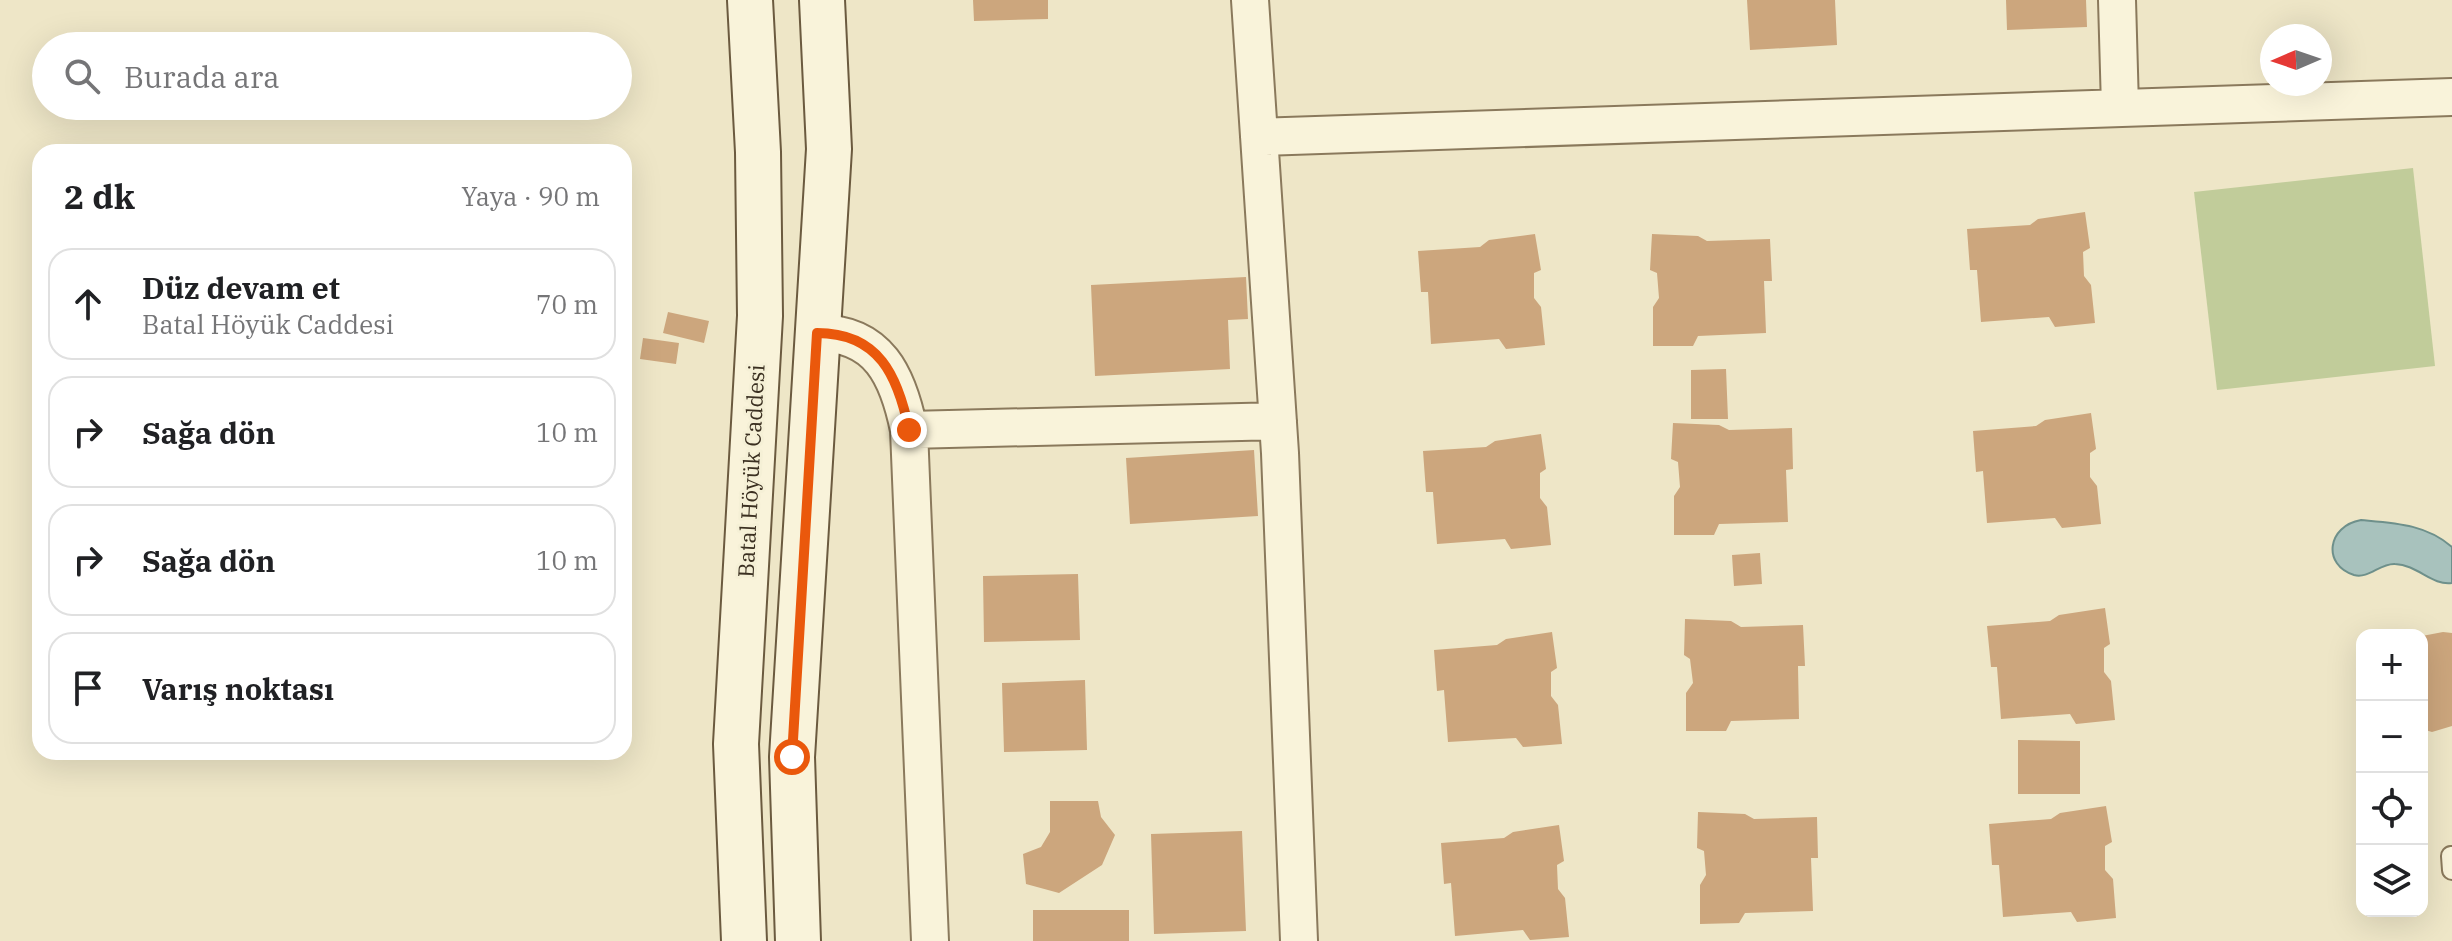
<!DOCTYPE html>
<html lang="tr">
<head>
<meta charset="utf-8">
<style>
  body { margin:0; font-family:"IBM Plex Serif",serif; background:#f6f6f6; color:#202124 }
  .controls { position:absolute; right:24px; bottom:24px; display:grid; overflow:hidden; border-radius:16px; box-shadow:0 8px 32px #0002 }
  .controls button { width:72px; height:72px; display:grid; place-items:center; padding:0; border:0; border-bottom:2px solid #e0e0e0; background:#fff; color:#202124; font:40px sans-serif }
  .compass { position:absolute; left:2260px; top:24px; width:72px; height:72px; border-radius:50%; background:#fff; box-shadow:0 8px 32px #0002; rotate:268deg }
  .stop { position:absolute; width:24px; height:24px; margin:-18px; border:6px solid #ea580c; border-radius:50%; background:#fff }
  .stop.end { background:#ea580c; border-color:#fff; box-shadow:0 2px 8px #0008 }
  .list { margin:0; padding:0; list-style:none }
  h2 { display:flex; justify-content:space-between; align-items:center; height:104px; margin:0; padding:0 32px; font-size:34px }
  h2 small { font-size:26px; font-weight:400; color:#757577 }
  .list li { display:grid; grid-template-columns:52px 1fr auto; gap:24px; align-items:center; box-sizing:border-box; height:112px; margin:0 16px 16px; padding:0 16px; border:2px solid #e0e0e0; border-radius:24px }
  .list b { display:block; font-size:30px; white-space:nowrap }
  .list p { margin:0; font-size:26px; white-space:nowrap; color:#757577 }
  .list em { font-size:26px; font-style:normal; color:#757577 }
  .icon { flex:none; width:44px; height:44px; fill:none; stroke:currentColor; stroke-width:2; stroke-linecap:round; stroke-linejoin:round }
  .map { position:relative; flex:none; width:2452px; height:941px; overflow:hidden }
  .search { position:absolute; background:#fff; box-shadow:0 8px 32px #0002; left:32px; top:32px; width:600px; height:88px; display:flex; align-items:center; gap:20px; box-sizing:border-box; padding:0 28px; border-radius:44px; color:#757577; font-size:30px }
  .panel { position:absolute; background:#fff; box-shadow:0 8px 32px #0002; left:32px; top:144px; width:600px; height:616px; border-radius:24px }
  .map>svg:first-child { display:block }
  .green { fill:#c1cc9a }
  .water { fill:#a8c2bd; stroke:#6e908b; stroke-width:2 }
  .building { fill:#cca67d }
  .lines { fill:none; stroke-linecap:round; stroke-linejoin:round }
  .service-casing { stroke:#8a795c; stroke-width:22 }
  .minor-casing { stroke:#8a795c; stroke-width:40 }
  .secondary-casing { stroke:#6b5a3f; stroke-width:48 }
  .service { stroke:#f9f3da; stroke-width:18 }
  .minor { stroke:#f9f3da; stroke-width:36 }
  .secondary { stroke:#f9f3da; stroke-width:44 }
  .route { stroke:#ea580c; stroke-width:10 }
  .labels { text-anchor:middle; stroke-width:6; stroke-linejoin:round; paint-order:stroke }
  .street-label { font-size:22px; fill:#3a2f20; stroke:#f5f0d6 }
</style>
</head>
<body>
<div class="map">
<svg width="2452" height="941" viewBox="0 0 2452 941">
  <rect width="100%" height="100%" fill="#eee6c7"/>
  <!-- green -->
  <path class="green" d="M2413,168l22,198 -218,24 -23,-198z"/>
  <!-- water -->
  <path class="water" d="M2361,520c33,3 65,4 91,27v36c-20,3 -34,-18 -57,-19 -15,-1 -26,15 -41,11 -32,-10 -27,-49 7,-55z"/>
  <!-- building -->
  <path class="building" d="M973,0h75v19l-74,2z
    M1747,0h88l2,45 -87,5z
    M2006,0h80l1,27 -80,3z
    M2085,212l5,36 -7,4 1,24 7,9 4,38 -40,4 -6,-10 -68,5 -4,-52h-7l-3,-41 63,-4 8,-6z
    M1535,234l6,36 -7,3v25l7,9 4,38 -39,4 -7,-10 -68,5 -3,-52h-7l-3,-41 62,-4 9,-7z
    M1652,234l46,2 9,5 63,-2 2,42h-8l2,52 -68,3 -5,10h-40v-39l6,-9 -2,-25 -7,-3z
    M1246,277l2,42 -20,1 2,49 -135,7 -4,-91z
    M668,312l41,9 -5,22 -41,-10z
    M643,338l36,5 -3,21 -36,-5z
    M1726,369l2,50h-37v-49z
    M2091,413l5,36 -6,4v24l7,9 4,38 -39,4 -7,-10 -68,5 -4,-52 -7,1 -3,-41 63,-5 9,-6z
    M1673,423l46,2 10,5 63,-2 1,41 -7,1 2,52 -69,2 -5,11h-40v-39l6,-9 -2,-25 -7,-3z
    M1541,434l5,35 -6,4v25l7,9 4,38 -40,4 -6,-10 -68,5 -4,-52h-7l-3,-41 63,-4 9,-6z
    M1254,450l4,66 -128,8 -4,-66z
    M1760,553l2,31 -28,2 -2,-31z
    M1078,574l2,66 -96,2 -1,-66z
    M2105,608l5,36 -6,4v24l7,9 4,39 -39,4 -6,-10 -69,5 -4,-52h-6l-4,-41 63,-5 9,-6z
    M1685,619l46,2 10,6 62,-2 2,41h-7l1,53 -68,2 -5,10h-40v-38l7,-10 -3,-24 -6,-4z
    M1552,632l5,36 -6,4v24l7,9 4,39 -39,3 -7,-9 -68,4 -4,-52 -7,1 -3,-41 63,-5 9,-6z
    M2443,632l9,1v93l-20,6 -10,-3v-93z
    M1085,680l2,70 -83,2 -2,-69z
    M2018,740l62,1v53h-62z
    M1050,801h48l3,16 14,18 -13,30 -43,28 -33,-9 -3,-30 18,-7 9,-15z
    M2106,806l6,36 -7,4v24l8,9 3,39 -39,4 -6,-10 -68,5 -4,-52h-7l-3,-41 62,-5 9,-6z
    M1698,812l47,2 9,5 63,-2 1,41h-7l2,53 -68,2 -6,10 -39,1v-39l6,-10 -2,-24 -7,-3z
    M1559,825l5,36 -7,4 1,24 7,9 4,39 -39,3 -7,-10 -68,6 -4,-53 -7,1 -3,-41 63,-5 9,-6z
    M1242,831l4,100 -92,3 -3,-100z
    M1033,910h96v31h-96z"/>
  <g class="lines">
    <!-- service casing -->
    <g class="service-casing">
      <path id="service" d="M2451,856l1,14"/>
    </g>
    <!-- minor casing -->
    <g class="minor-casing">
      <path id="minor" d="M1250,0l30,453 19,488
        M2117,0l3,107
        M1259,137l1193,-40
        M817,333c62,0 81,43 92,97l21,511
        M909,430l369,-9"/>
    </g>
    <!-- secondary casing -->
    <g class="secondary-casing">
      <path id="secondary" d="M744,941l-8,-197 24,-428 -2,-164 -8,-152
        M798,941l-6,-184 37,-608 -7,-149"/>
    </g>
    <!-- service -->
    <use href="#service" class="service"/>
    <!-- minor -->
    <use href="#minor" class="minor"/>
    <!-- secondary -->
    <use href="#secondary" class="secondary"/>
  </g>
  <g class="lines">
    <!-- route -->
    <path class="route" d="M792,757l25,-424c62,0 81,43 92,97"/>
  </g>
  <g class="labels">
    <!-- street labels -->
    <g class="street-label">
      <text transform="translate(751 471) rotate(-87)" y="8">Batal Höyük Caddesi</text>
    </g>
  </g>
</svg>
<div class="controls">
<button>+</button>
<button>−</button>
<button><svg class="icon" aria-label="locate" viewBox="0 0 24 24"><circle cx="12" cy="12" r="6"/><path d="M12 2v4M12 18v4M2 12h4M18 12h4"/></svg></button>
<button><svg class="icon" aria-label="layers" viewBox="0 0 24 24"><path d="M12 4l9 5-9 5-9-5zM3 14l9 5 9-5"/></svg></button>
</div>
<svg class="compass" viewBox="-18 -18 36 36"><path d="M0-13l5 13h-10z" fill="#e53935"/><path d="M0 13l5-13h-10z" fill="#757577"/></svg>
<div class="stop" style="left:792px;top:757px"></div>
<div class="stop end" style="left:909px;top:430px"></div>
<div class="search"><svg class="icon" aria-label="search" viewBox="0 0 24 24"><circle cx="10" cy="10" r="6"/><path d="M15 15l6 6"/></svg>Burada ara</div>
<section class="panel">
<h2>2 dk<small>Yaya · 90 m</small></h2>
<ul class="list">
<li><svg class="icon" aria-label="ahead" viewBox="0 0 24 24"><path d="M12 20V5M6 11l6-6 6 6"/></svg><div><b>Düz devam et</b><p>Batal Höyük Caddesi</p></div><em>70 m</em></li>
<li><svg class="icon" aria-label="right" viewBox="0 0 24 24"><path d="M7 20v-9h11M14 6l5 5-5 5"/></svg><div><b>Sağa dön</b></div><em>10 m</em></li>
<li><svg class="icon" aria-label="right" viewBox="0 0 24 24"><path d="M7 20v-9h11M14 6l5 5-5 5"/></svg><div><b>Sağa dön</b></div><em>10 m</em></li>
<li><svg class="icon" aria-label="arrive" viewBox="0 0 24 24"><path d="M6 21V4h12l-3 4 3 4H6"/></svg><div><b>Varış noktası</b></div></li>
</ul>
</section>
</div>
</body>
</html>
